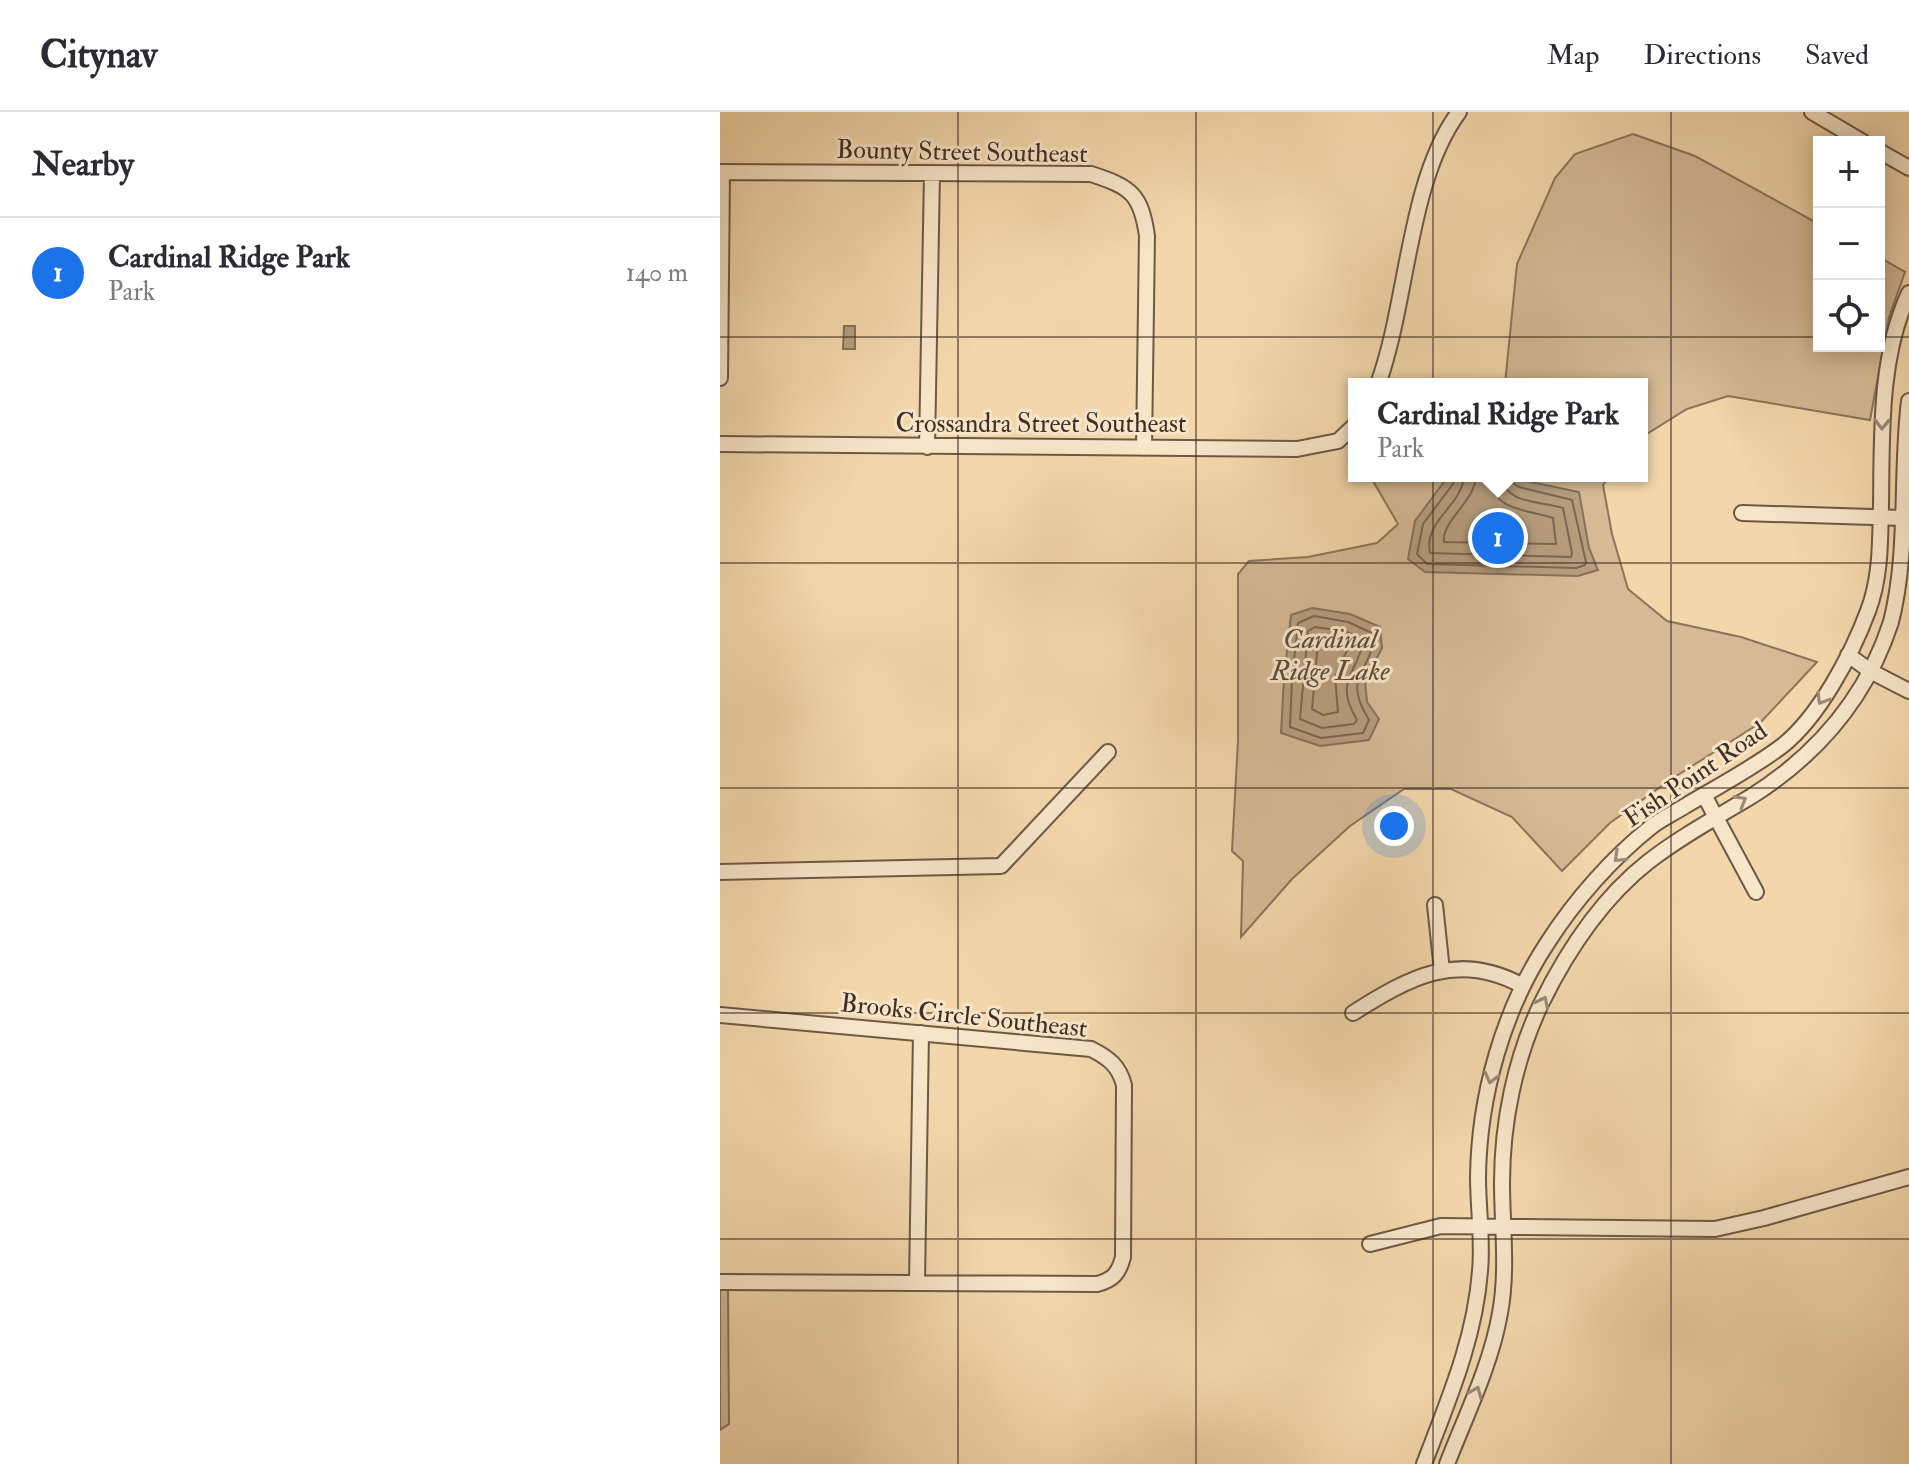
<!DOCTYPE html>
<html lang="en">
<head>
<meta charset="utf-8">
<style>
  body { margin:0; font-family:"IM FELL Double Pica",serif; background:#f7f7f7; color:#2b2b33 }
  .controls { position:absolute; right:24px; top:24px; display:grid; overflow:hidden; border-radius:0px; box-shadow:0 4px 20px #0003 }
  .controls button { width:72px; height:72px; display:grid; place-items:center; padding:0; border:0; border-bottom:2px solid #e1e1e2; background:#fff; color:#2b2b33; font:40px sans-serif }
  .you { position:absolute; left:674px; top:714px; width:28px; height:28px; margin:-20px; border:6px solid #fff; border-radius:50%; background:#1a73e8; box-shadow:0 0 0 12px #1a73e833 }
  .badge { display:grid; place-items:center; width:52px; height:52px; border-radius:50%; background:#1a73e8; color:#fff; font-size:26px; font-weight:700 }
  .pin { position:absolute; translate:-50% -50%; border:4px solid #fff; box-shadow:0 2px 8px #0006 }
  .popup { position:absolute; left:628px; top:266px; width:300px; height:104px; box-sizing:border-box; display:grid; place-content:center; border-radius:0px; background:#fff; filter:drop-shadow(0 2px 6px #0005); font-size:26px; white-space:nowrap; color:#7c7c81 }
  .popup b { font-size:30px; color:#2b2b33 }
  .popup::after { content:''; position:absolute; left:50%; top:100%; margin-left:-16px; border:16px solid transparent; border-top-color:#fff }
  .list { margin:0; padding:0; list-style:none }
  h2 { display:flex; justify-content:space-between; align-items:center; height:104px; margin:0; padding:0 32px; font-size:34px }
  h2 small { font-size:26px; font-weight:400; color:#7c7c81 }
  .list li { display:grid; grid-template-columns:52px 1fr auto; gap:24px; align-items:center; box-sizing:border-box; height:112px; padding:0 32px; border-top:2px solid #e1e1e2 }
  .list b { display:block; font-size:30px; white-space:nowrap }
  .list p { margin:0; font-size:26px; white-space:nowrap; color:#7c7c81 }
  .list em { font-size:26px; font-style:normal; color:#7c7c81 }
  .icon { flex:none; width:44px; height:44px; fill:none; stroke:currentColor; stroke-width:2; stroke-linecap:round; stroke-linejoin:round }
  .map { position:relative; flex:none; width:1189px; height:1352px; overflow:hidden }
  header { display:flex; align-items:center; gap:48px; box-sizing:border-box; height:112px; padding:0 40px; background:#fff; border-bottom:2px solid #e1e1e2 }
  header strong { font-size:38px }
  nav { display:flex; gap:44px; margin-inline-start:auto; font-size:28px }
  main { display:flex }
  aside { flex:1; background:#fff }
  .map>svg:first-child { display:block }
  .green { fill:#d5ba95; stroke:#8a745e; stroke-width:2 }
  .water { fill:#b69e7e; stroke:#87715b; stroke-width:2 }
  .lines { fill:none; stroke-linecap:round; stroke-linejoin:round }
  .shore { stroke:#7b6652; stroke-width:2 }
  .minor-casing { stroke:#6d5848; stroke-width:18 }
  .minor { stroke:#f7e5c8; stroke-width:14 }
  .oneway { stroke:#9c8a78 }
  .grid { fill:none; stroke:#402e27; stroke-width:2; stroke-opacity:0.55 }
  .labels { text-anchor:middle; stroke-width:6; stroke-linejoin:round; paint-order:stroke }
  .street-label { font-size:26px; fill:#402e27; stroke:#f7e5c8 }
  .water-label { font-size:28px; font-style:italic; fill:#5e4a3d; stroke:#f7e5c8 }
</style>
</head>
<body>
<header>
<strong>Citynav</strong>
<nav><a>Map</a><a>Directions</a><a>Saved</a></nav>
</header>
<main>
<aside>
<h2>Nearby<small></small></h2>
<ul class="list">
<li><span class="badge">1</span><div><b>Cardinal Ridge Park</b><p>Park</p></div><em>140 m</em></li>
</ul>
</aside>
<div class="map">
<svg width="1189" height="1352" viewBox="0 0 1189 1352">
  <rect width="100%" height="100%" fill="#f3d7ab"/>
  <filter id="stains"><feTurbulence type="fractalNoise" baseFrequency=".0025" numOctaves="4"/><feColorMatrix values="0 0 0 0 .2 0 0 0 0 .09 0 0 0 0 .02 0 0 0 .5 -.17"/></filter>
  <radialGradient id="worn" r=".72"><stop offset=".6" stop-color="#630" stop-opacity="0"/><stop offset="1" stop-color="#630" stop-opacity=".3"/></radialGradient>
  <!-- green -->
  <path class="green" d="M913,22l62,22 124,68v122h60v-89l26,15 -16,45 -19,103 -142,-24 -41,13 -45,28v-53h-137l12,-120 38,-86 20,-24z
    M650,364h240l-7,9 9,49 16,55 39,32 74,16 76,25 -57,61 -90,57 -60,43 -48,48 -50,-54 -61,-28h-47l-54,37 -58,53 -51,58 2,-76 -11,-10 6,-110v-167l11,-13 59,-4 69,-14 21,-19z
    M0,1178h8l1,134 -9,6z"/>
  <!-- water -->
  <path class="water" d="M124,214h11v23h-12z
    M731,364h51l77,16 10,56 9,22 -20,6 -153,-4 -17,-13 7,-38 31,-42z
    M592,496l38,6 30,13 2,21 -17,33 2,21 12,17 -10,21 -49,6 -39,-13 3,-55 7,-63z"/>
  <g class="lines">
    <!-- shore -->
    <path class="shore" d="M734,364l-1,8 -30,40 -6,30 10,10 149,4 9,-3 1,-3 -14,-62 -53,-13 -6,-4 -1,-7
      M744,364c-2,30 -41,45 -34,77l141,4 1,-4 -9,-45c-20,-7 -59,-3 -61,-32
      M756,364c-1,26 -35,45 -32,66l112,2 -3,-26c-26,-9 -61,-6 -63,-42
      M594,504l34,6 24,11c4,40 -33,38 -3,87l-6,13 -42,5 -31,-11 2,-48 6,-56z
      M595,515l30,4 18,9c-3,32 -31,39 -6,80l-3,4 -32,4 -22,-9 8,-88z
      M602,528l20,3 6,5 -13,29 3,35 -15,3 -11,-6 6,-66z"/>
    <!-- minor casing -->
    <g class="minor-casing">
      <path id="minor" d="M1092,0l51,30
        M1159,39l30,17
        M0,60l371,2c40,13 50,20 56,62l-3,212
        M0,266l2,-206
        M658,272c30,-82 30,-204 81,-272
        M0,332l577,5 41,-8 16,-15
        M207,335l5,-273
        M1022,401l162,5
        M1128,543l24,17 37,19
        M984,683l52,97
        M0,760l281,-6 107,-114
        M715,793l7,66
        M633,901c57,-36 105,-63 170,-27
        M0,903l371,34c18,9 28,17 33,36l-1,172c-4,16 -10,23 -26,27l-377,-2
        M650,1132l71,-18 274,3 49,-11 145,-41
        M197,1171l4,-250
        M704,1352c24,-63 51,-125 56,-193 3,-31 -2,-63 -2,-94 1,-81 25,-167 70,-235 27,-42 64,-84 103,-115 10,-8 23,-14 34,-21 32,-19 68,-38 97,-60 37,-29 70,-92 86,-135 13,-34 12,-70 13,-106 1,-69 -2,-148 28,-212
        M727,1352c19,-49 44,-99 53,-151 8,-43 2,-87 2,-130 0,-61 13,-124 39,-179 26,-53 60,-105 107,-142 32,-25 69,-45 104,-66 66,-42 115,-100 139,-174 18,-71 9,-148 18,-221"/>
    </g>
    <!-- minor -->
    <use href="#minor" class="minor"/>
  </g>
  <!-- one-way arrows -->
  <defs><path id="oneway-chevron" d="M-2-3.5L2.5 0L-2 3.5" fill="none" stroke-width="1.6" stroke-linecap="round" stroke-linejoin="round" transform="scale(2)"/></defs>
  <g class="oneway">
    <use href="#oneway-chevron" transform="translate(1162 312) rotate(91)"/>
    <use href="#oneway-chevron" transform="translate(1102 587) rotate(121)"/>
    <use href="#oneway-chevron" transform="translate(1021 689) rotate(-30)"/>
    <use href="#oneway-chevron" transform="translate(899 745) rotate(136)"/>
    <use href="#oneway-chevron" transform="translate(823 890) rotate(-64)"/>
    <use href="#oneway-chevron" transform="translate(771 966) rotate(104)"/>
    <use href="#oneway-chevron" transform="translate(756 1280) rotate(-68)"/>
  </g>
  <!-- grid -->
  <path class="grid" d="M238,0v1352M476,0v1352M713,0v1352M951,0v1352M0,225h1099M1159,225h30M0,451h1189M0,676h1189M0,901h1189M0,1127h1189"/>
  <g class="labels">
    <!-- street labels -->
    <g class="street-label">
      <text transform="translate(242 39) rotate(1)" y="9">Bounty Street Southeast</text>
      <text x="321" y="320">Crossandra Street Southeast</text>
      <text transform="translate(975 662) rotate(-34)" y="9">Fish Point Road</text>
      <text transform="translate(244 903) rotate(6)" y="9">Brooks Circle Southeast</text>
    </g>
    <!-- water labels -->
    <g class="water-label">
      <text x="610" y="536">Cardinal<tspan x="610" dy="32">Ridge Lake</tspan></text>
    </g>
  </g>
  <rect width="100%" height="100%" filter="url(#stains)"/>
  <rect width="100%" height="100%" fill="url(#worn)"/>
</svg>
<div class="controls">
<button>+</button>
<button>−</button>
<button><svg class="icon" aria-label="locate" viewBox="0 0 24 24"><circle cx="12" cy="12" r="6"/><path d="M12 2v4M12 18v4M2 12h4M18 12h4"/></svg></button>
</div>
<div class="you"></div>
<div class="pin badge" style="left:778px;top:426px">1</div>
<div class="popup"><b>Cardinal Ridge Park</b>Park</div>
</div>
</main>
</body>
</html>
